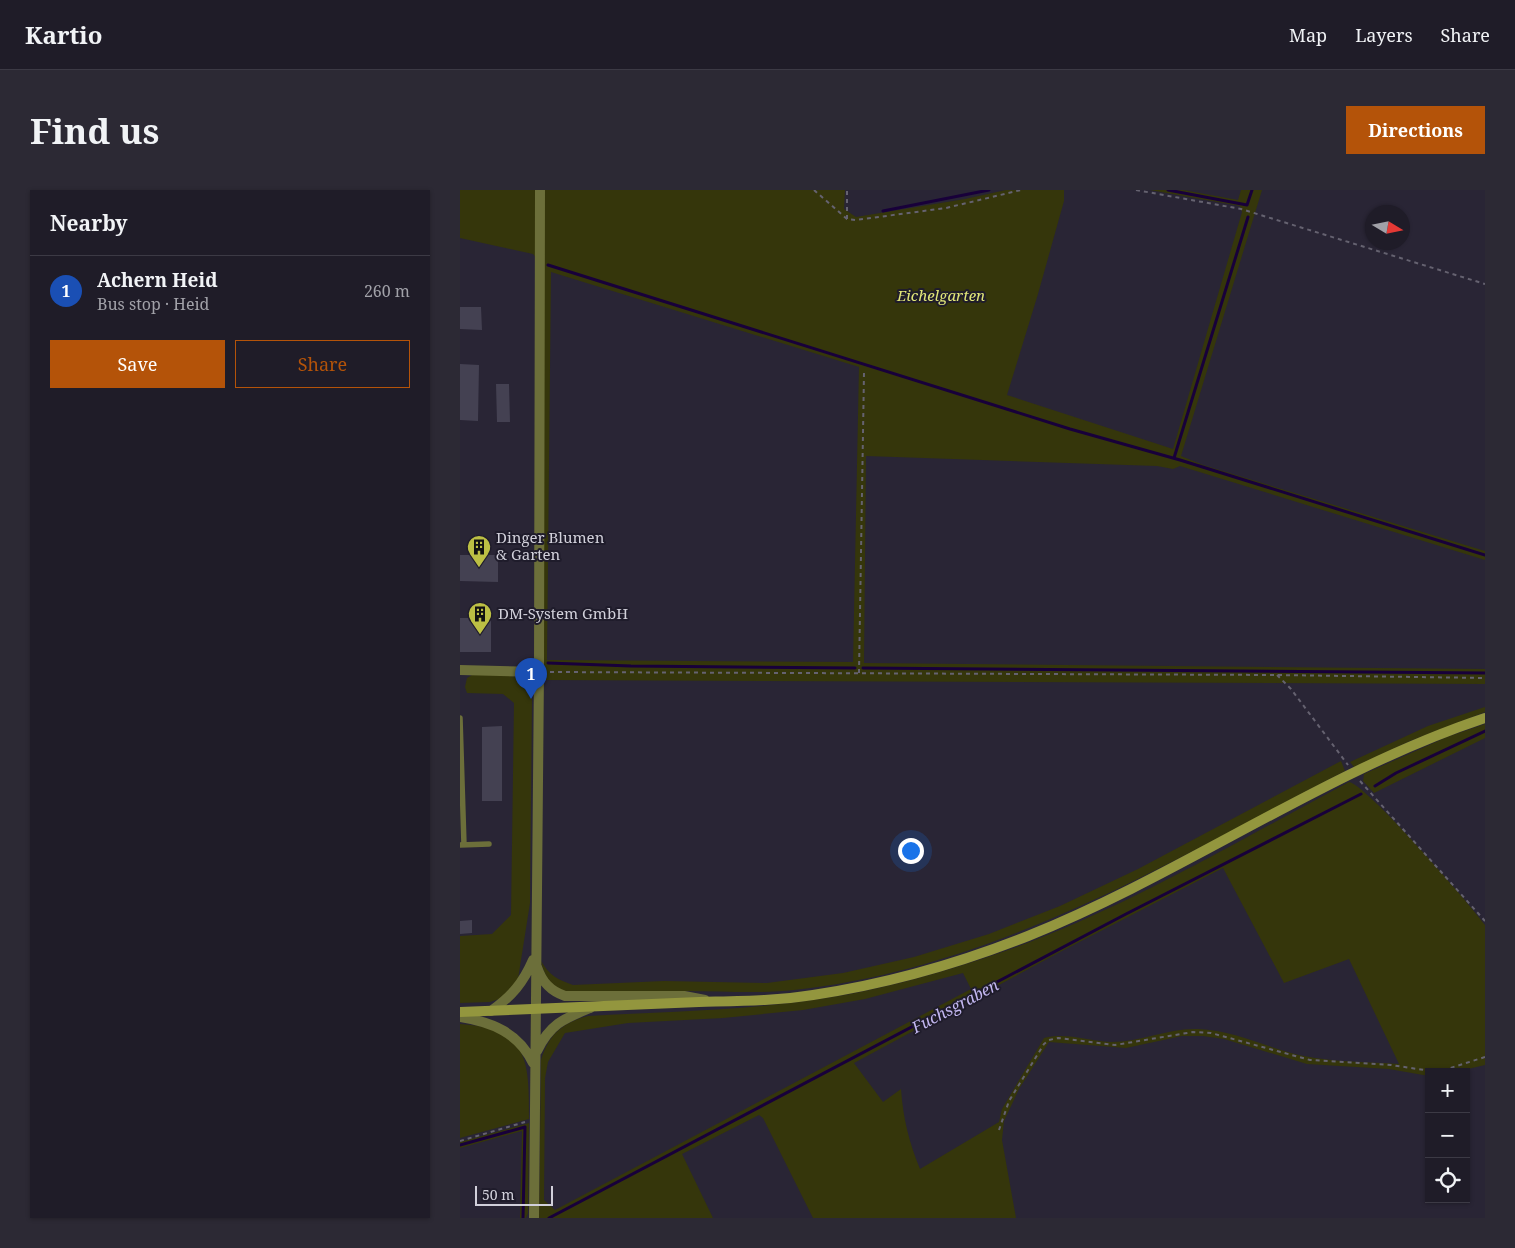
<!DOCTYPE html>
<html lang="en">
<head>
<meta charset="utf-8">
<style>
  body { margin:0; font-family:"Noto Serif",serif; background:#2c2934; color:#f1f3f6 }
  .controls { position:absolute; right:15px; bottom:15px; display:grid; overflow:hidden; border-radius:0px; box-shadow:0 1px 4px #0004 }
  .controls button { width:45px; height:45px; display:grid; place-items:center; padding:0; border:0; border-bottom:1px solid #3c3a45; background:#1f1c28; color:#f1f3f6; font:25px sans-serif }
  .compass { position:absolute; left:905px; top:15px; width:45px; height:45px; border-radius:50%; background:#1f1c28; box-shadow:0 1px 4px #0004; rotate:100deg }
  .scale { position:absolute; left:15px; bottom:12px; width:78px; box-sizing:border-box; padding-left:5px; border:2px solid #d1d0da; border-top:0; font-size:14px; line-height:18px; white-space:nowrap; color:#d1d0da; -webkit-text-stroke:4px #1f1c2b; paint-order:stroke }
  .you { position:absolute; left:450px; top:660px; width:18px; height:18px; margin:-12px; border:4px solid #fff; border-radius:50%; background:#1a73e8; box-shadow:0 0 0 8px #1a73e833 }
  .badge { display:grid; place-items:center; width:32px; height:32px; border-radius:50%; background:#b45309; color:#fff; font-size:16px; font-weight:700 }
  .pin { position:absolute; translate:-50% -41px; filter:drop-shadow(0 1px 2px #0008) }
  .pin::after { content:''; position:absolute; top:26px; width:18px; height:15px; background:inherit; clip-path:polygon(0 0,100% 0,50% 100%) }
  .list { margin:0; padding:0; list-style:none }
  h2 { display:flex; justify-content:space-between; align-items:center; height:65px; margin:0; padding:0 20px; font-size:21px }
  h2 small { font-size:16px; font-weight:400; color:#a1a1a8 }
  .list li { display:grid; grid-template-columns:32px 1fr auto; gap:15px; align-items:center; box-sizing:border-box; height:70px; padding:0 20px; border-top:1px solid #3c3a45 }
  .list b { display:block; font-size:19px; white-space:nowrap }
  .list p { margin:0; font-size:16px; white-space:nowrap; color:#a1a1a8 }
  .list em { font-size:16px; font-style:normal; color:#a1a1a8 }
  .actions { display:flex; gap:10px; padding:15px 20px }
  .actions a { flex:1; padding:11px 0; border:1px solid #b45309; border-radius:0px; text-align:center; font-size:18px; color:#b45309 }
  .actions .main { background:#b45309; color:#fff }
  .icon { flex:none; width:28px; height:28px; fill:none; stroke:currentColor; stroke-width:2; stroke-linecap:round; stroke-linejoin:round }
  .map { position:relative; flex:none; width:1025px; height:1028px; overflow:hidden; border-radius:0px }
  header { display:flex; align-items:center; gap:30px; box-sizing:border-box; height:70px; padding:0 25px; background:#1f1c28; border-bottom:1px solid #3c3a45 }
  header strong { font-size:24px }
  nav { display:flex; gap:28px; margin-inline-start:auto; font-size:18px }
  .intro { display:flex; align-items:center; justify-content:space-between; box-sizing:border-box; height:120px; padding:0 30px }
  h1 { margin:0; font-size:35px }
  .button { padding:12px 22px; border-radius:0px; background:#b45309; color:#fff; font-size:18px; font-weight:700 }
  main { display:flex; gap:30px; padding:0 30px }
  aside { flex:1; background:#1f1c28; border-radius:0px; box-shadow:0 1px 4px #0004 }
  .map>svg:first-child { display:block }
  .green { fill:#35360b; fill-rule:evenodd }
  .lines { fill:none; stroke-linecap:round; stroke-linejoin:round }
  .stream { stroke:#18003a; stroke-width:3 }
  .building { fill:#444152 }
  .path { stroke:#656270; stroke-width:2; stroke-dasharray:4 4; stroke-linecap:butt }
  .service { stroke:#6c6f3a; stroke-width:5.5 }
  .minor { stroke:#6c6f3a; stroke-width:10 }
  .tertiary { stroke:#6c6f3a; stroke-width:10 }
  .secondary { stroke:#93963e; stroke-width:10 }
  .labels { text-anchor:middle; stroke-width:4; stroke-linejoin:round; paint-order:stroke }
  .park-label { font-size:15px; font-style:italic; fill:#e2e778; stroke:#1f1c2b }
  .poi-label { font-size:15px; fill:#d1d0da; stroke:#1f1c2b; text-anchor:start }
  .water-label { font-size:16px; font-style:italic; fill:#c3b7f0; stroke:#1f1c2b }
</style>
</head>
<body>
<header>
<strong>Kartio</strong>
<nav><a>Map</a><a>Layers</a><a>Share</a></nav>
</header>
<div class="intro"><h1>Find us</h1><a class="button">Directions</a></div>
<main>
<aside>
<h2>Nearby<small></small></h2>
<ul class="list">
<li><span class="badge" style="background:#1a4fb4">1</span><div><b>Achern Heid</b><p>Bus stop · Heid</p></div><em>260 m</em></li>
</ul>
<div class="actions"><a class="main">Save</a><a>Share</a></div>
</aside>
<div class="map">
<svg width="1025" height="1028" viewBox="0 0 1025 1028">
  <rect width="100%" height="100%" fill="#292535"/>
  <!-- green -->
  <path class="green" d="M0,0h385l-1,19 12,8 109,-18 41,-9h58v11l-26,93 -31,101 166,54 69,-237 -2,-6 -90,-16h33l55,10 3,-10h21l-81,266 22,9 282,86v9l-305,-94 -7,3 -16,-3 -291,-10 -2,207 621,6v15l-943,-4 2,-413 -11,-13 -73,-16zM91,82l308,95 -6,295 -306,-2z
    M12,485c13,0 46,-3 55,8 4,4 4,10 5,15l-2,205 -12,76 -13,18 -15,5 -30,1v-67l32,-2 19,-19 3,-212 -11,-9 -36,-1 -2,-6 2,-9z
    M1025,517v5l-75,29 -56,26 -4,-5 78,-36z
    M1025,534v14l-111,55 -11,-12 1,-7 83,-37z
    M881,571l4,10c-176,91 -349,197 -551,219 -35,4 -71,1 -107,1 -38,0 -76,4 -115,3 -19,-6 -27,-14 -31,-33 8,14 17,19 32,24l91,-4 103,2 76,-10 71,-16 75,-23 71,-28 78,-37z
    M889,592c17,2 121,122 136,143v140l-30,7h-26v4l-40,-7 -82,-5 -83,-25 -21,-3h-21l-56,12 -77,-6 -30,47 -15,32 -2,19 14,78h-203l-50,-100 -4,-3 -77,39 31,64h-174l2,-158c8,-26 21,-37 47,-44 96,-5 193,-6 286,-27 53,-12 105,-28 156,-47 110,-42 215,-105 319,-160zM763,678l61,115 65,-24 50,105c-29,-2 -66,-2 -95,-8 -35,-7 -69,-26 -106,-27 -30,-1 -57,13 -87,13 -23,-1 -45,-10 -67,-4l-42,71 -3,13 -79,47c-11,-27 -17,-51 -19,-80l-18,13 -29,-39 206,-111zM503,783l8,16 -416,221 -11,-10 1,-122 3,-16 17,-29 63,-10 95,-5 80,-8 62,-11z
    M0,834c69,4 69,37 69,95l-69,19z
    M69,933l-1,90 -2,5h-6l2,-87 -62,17v-6z"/>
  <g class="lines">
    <!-- stream -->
    <path class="stream" d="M708,0l79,15 5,-15
      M423,21l106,-21
      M88,75l522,164 110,31 305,95
      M714,268l74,-241
      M88,473l83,3 224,2
      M403,478l622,5
      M915,596l21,-13 89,-42
      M0,955l65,-18 -2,91
      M89,1028l577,-304 235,-120"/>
  </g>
  <!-- building -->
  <path class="building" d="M0,117h21l1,23 -22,-1z
    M0,174l19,1 -1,56 -18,-1z
    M36,194h13l1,38h-13z
    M0,365h38v27l-38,-1z
    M0,428h31v34h-31z
    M42,536v75h-20v-74z
    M12,730v13l-12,1v-13z"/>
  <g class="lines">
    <!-- path -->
    <path class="path" d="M354,0l33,29 9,1 90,-12 75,-18
      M676,0l105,19 244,75
      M387,29v-29
      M90,482l727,3 208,3
      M399,483l5,-300
      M817,485l14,14 57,76
      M900,591l125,140
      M539,940l10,-29 35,-57 5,-4 9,-2 57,7 78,-13 18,1 99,27 81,5 40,6 13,-1 41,-13
      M0,951l65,-19"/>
    <!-- service -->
    <path class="service" d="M0,528l4,127
      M0,655l29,-1"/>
    <!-- minor -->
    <path class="minor" d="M0,480l79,2"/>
    <!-- tertiary -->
    <path class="tertiary" d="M77,777c5,15 13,24 28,29h119l21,4
      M31,821c21,-15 32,-28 42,-51
      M0,827c32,5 59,16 73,46
      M77,861c13,-27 26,-32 53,-43
      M74,1028l5,-546 1,-482"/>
    <!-- secondary -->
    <path class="secondary" d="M0,822c80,-4 160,-6 239,-10 38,-1 77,-1 114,-7 74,-11 147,-32 215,-59 157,-63 297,-165 457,-218"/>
  </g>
  <!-- icons -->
  <defs>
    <g id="building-pin" transform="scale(1.25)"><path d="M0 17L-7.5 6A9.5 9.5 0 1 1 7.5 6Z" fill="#bcbf44" stroke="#1f1c2b"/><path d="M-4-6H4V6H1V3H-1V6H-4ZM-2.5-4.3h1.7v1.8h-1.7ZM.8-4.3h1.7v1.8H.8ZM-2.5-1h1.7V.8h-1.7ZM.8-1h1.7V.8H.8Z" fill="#111"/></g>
  </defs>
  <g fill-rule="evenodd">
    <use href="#building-pin" x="19" y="357"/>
    <use href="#building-pin" x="20" y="424"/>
  </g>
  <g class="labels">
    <!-- park labels -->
    <g class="park-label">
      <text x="481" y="111">Eichelgarten</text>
    </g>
    <!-- poi labels -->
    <g class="poi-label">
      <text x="36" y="353">Dinger Blumen<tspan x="36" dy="17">&amp; Garten</tspan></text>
      <text x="38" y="429">DM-System GmbH</text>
    </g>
    <!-- water labels -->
    <g class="water-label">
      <text transform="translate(495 816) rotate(-28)" y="6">Fuchsgraben</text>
    </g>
  </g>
</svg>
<div class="controls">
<button>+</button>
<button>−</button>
<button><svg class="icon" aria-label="locate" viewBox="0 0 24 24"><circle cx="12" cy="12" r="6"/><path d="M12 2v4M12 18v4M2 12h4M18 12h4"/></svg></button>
</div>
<svg class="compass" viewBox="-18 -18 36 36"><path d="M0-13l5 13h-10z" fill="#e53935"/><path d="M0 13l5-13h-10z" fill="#a1a1a8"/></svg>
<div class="scale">50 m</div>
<div class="you"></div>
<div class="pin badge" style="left:71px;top:509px;background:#1a4fb4">1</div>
</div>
</main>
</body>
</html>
